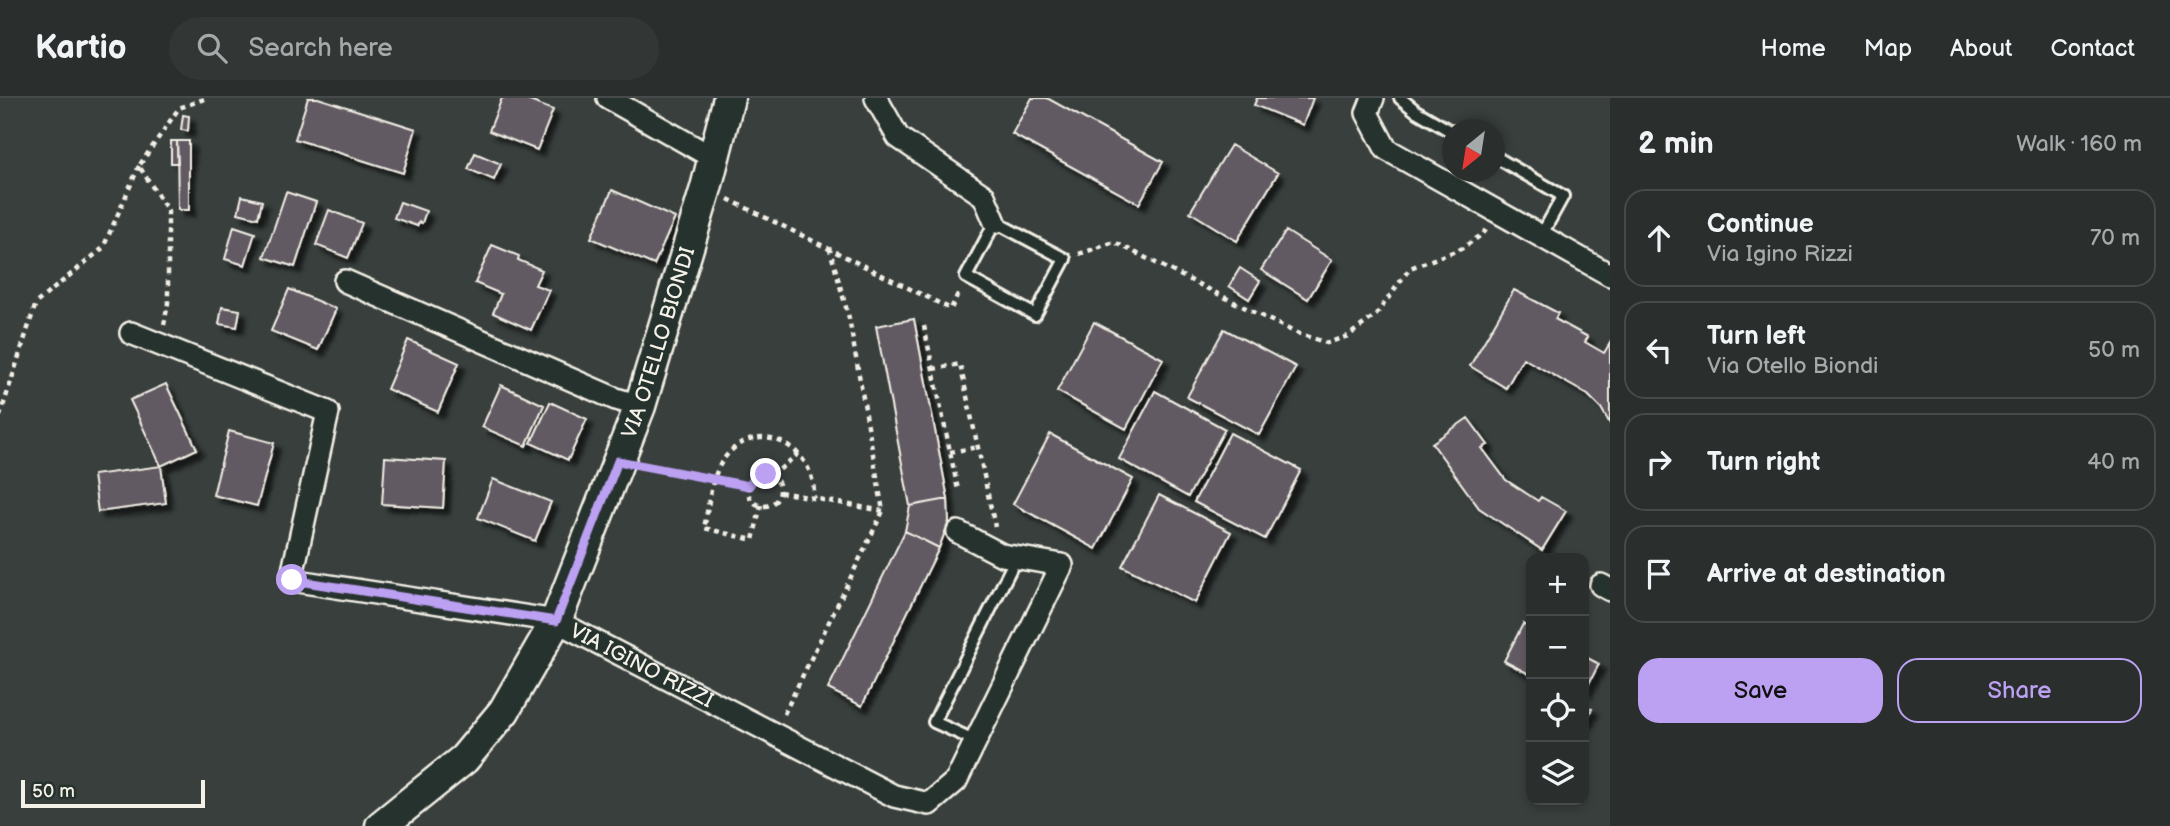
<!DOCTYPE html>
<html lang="en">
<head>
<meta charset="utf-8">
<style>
  body { margin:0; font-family:"Balsamiq Sans",sans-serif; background:#323736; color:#f1f3f6 }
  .controls { position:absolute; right:21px; bottom:21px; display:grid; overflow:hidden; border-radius:14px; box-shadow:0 4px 10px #0003 }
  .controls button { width:63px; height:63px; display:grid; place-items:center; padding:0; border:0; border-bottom:2px solid #464a4a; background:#2a2f2e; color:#f1f3f6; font:35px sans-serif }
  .compass { position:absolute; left:1442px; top:21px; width:63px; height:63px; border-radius:50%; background:#2a2f2e; box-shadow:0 4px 10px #0003; rotate:210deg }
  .scale { position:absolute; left:21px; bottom:18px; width:184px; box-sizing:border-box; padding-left:7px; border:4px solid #f4f1e8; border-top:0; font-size:19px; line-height:24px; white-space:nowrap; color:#f4f1e8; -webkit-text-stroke:5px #26332d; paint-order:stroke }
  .stop { position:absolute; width:21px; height:21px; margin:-16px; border:5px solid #bca0f2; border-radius:50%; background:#fff }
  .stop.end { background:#bca0f2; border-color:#fff; box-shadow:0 2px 7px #0008 }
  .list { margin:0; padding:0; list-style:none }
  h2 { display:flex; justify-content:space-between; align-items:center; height:91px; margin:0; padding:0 28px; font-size:30px }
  h2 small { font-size:23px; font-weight:400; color:#a5a9aa }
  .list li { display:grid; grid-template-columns:46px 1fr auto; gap:21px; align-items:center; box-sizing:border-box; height:98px; margin:0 14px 14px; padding:0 14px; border:2px solid #464a4a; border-radius:21px }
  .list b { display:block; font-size:26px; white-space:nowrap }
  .list p { margin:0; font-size:23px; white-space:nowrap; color:#a5a9aa }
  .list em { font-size:23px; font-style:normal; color:#a5a9aa }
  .actions { display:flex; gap:14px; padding:21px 28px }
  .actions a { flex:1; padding:16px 0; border:2px solid #bca0f2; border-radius:21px; text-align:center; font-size:24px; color:#bca0f2 }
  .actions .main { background:#bca0f2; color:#111 }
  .icon { flex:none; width:38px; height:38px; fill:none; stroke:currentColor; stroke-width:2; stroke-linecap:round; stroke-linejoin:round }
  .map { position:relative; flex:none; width:1610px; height:728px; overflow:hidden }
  header { display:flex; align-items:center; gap:42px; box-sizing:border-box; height:98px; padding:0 35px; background:#2a2f2e; border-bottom:2px solid #464a4a }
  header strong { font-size:33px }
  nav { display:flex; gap:38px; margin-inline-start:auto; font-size:24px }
  .search { width:490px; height:63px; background:#323736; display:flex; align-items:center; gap:18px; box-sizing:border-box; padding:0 24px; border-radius:38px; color:#a5a9aa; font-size:26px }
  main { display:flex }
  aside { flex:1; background:#2a2f2e }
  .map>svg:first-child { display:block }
  .building { fill:#625a62; stroke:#f4f1e8; stroke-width:2; filter:url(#shadow) }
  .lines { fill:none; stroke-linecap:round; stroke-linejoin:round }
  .lane-casing { stroke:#f4f1e8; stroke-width:16 }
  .street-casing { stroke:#f4f1e8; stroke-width:26 }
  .secondary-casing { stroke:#f4f1e8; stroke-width:35 }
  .path { stroke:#f4f1e8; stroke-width:4.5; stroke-dasharray:5 5; stroke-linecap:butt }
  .lane { stroke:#26332d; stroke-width:10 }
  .street { stroke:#26332d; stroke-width:21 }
  .secondary { stroke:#26332d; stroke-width:30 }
  .route { stroke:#bca0f2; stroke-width:9 }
  .labels { text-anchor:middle; stroke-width:5; stroke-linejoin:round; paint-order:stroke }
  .street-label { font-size:21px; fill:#f4f1e8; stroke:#26332d }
</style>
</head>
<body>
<header>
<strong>Kartio</strong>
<div class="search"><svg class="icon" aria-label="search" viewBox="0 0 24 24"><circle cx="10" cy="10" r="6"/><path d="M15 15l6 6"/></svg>Search here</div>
<nav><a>Home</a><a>Map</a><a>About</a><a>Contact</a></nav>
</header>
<main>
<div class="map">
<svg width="1610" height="728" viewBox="0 0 1610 728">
  <defs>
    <filter id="shadow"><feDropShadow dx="6" dy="6" stdDeviation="2" flood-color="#0009"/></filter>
  </defs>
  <rect width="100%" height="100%" fill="#383f3d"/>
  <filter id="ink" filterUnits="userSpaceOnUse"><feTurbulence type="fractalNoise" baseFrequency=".0143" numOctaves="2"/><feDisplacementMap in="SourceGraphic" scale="14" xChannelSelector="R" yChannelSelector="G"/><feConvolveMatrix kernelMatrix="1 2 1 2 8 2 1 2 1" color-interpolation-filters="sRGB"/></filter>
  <g filter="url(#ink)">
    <!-- building -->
    <path class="building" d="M308,0h10l98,31 -13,44 -108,-34z
      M502,0h20l31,12 -16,40 -48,-19z
      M1032,0h15l116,64 -24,42 -127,-70z
      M1257,0h56l-10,27 -49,-20z
      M183,17l6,1 -1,15 -7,-1z
      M171,43h6l1,22h-7z
      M177,43h12v69h-11z
      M1231,47l47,28 -41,68 -47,-29z
      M475,55l26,11 -7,16 -26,-11z
      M612,92l63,28 -21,47 -63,-27z
      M286,94l30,10 -21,65 -31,-10z
      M242,98l20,5 -4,17 -20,-5z
      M400,104l26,9 -4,12 -3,-1 -2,4 -23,-8z
      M329,112l33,13 -14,35 -32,-13z
      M234,128l21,7 -10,32 -20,-6z
      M1286,133l46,29 -24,39 -47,-29z
      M492,147l27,11 -1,4 24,10 -7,15 14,5 -18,40 -38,-17 8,-19 -26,-11z
      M1240,170l20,13 -11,18 -20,-13z
      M289,191l47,20 -18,41 -47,-19z
      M1514,192l44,23 -3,6 33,18 -3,5 19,11 6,-10v81l-9,-16 -13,-13 -65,-37 -17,30 -36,-22z
      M222,209l18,3 -3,17 -18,-3z
      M914,221l34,180 -38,7 -34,-180z
      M1094,224l69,37 -37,70 -69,-38z
      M1224,231l72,38 -37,68 -72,-38z
      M408,242l51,23 -21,49 -51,-23z
      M166,286l31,65 -36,17 -31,-66z
      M501,287l43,20 -18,41 -44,-19z
      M1155,293l70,38 -37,68 -69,-38z
      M550,304l37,17 -19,41 -37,-17z
      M1468,320l20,27 -6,3 24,32 32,21 3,-4 25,14 -24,39 -63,-42 -47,-65z
      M229,333l45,12 -17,63 -44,-11z
      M1230,335l71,37 -36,69 -71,-37z
      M1050,336l83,45 -37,70 -83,-45z
      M385,359l61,4 -3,47 -61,-4z
      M161,368l5,37 -68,9 -5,-37z
      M493,381l58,23 -16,39 -57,-23z
      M1159,397l72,37 -36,71 -73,-37z
      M948,401l1,22 -10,27 -34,-17 5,-25z
      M905,433l34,17 -77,158 -34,-17z
      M1523,526l8,5v46l-27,-14z
      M1584,558l15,8 -15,29z
      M1584,607l8,4 -8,16z"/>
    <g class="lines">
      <!-- lane casing -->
      <g class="lane-casing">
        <path id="lane" d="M1400,0l16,13 36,21
          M1494,58l69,40 -22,40
          M995,124l70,37 -30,56 -69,-38z
          M976,643l-42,-19 82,-164"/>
      </g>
      <!-- street casing -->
      <g class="street-casing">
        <g id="street">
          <path d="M608,0l107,61"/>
          <path d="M876,0l22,39 86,59 11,26"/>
          <path d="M1373,0l-6,15 19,36 224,126"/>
          <path d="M345,183l271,118 24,7"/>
          <path id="s1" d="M131,235l197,79 -37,168 265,41 338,175 35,8 27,-23 106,-216 -60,-10 -44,-23"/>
          <path d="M1601,487l9,5"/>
        </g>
      </g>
      <!-- secondary casing -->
      <g class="secondary-casing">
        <g id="secondary">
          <path id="s2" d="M381,728l83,-67 40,-48 52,-90 84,-215 66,-218 23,-90"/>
        </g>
      </g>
      <!-- path -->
      <path class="path" d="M728,101l223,110 8,-18
        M1079,156l35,-12 180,90 33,11 21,-7 28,-21 34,-47 51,-19 22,-15 3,-4
        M164,227l4,-22v-92l-29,-45 40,-58 28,-10
        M924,228l34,164
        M933,271l27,-5 35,163
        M0,318l36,-113 67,-55 36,-82
        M950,354l28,-5
        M643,368l106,20
        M748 392a16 16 0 1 1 32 0a16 16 0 1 1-32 0Z
        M772,378l27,-23
        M780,394l103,19
        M761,407l-8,35 -49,-12c5,-22 6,-49 19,-68 31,-44 93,-17 91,38
        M784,616l99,-203 -34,-193 -19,-68"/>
      <!-- lane -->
      <use href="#lane" class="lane"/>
      <!-- street -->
      <use href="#street" class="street"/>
      <!-- secondary -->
      <use href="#secondary" class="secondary"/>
    </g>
  </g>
  <g class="lines" filter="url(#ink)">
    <!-- route -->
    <path class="route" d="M292,482l264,41 62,-160 131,25 6,-9 11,-3"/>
  </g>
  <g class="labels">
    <!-- street labels -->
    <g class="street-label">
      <text dy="7" stroke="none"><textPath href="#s2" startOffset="570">VIA OTELLO BIONDI</textPath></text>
      <text dy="7" stroke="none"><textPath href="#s1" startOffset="749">VIA IGINO RIZZI</textPath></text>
    </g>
  </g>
</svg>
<div class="controls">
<button>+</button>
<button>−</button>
<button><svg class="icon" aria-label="locate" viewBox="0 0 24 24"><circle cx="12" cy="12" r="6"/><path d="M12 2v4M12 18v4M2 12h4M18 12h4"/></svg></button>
<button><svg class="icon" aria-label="layers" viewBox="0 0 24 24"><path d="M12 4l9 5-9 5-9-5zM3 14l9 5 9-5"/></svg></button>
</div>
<svg class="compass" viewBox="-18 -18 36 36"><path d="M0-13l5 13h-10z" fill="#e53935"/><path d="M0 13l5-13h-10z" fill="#a5a9aa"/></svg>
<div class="scale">50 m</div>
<div class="stop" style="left:292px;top:482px"></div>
<div class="stop end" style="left:766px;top:376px"></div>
</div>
<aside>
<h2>2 min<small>Walk · 160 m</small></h2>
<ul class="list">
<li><svg class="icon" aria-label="ahead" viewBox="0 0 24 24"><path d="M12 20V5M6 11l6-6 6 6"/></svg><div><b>Continue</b><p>Via Igino Rizzi</p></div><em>70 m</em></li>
<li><svg class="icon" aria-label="left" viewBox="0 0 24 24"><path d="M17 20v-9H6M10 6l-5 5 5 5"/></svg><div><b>Turn left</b><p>Via Otello Biondi</p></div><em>50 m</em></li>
<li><svg class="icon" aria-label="right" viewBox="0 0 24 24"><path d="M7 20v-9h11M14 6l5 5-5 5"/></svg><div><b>Turn right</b></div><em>40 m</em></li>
<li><svg class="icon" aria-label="arrive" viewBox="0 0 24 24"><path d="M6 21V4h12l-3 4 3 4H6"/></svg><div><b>Arrive at destination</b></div></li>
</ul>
<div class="actions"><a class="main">Save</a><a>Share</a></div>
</aside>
</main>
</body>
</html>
